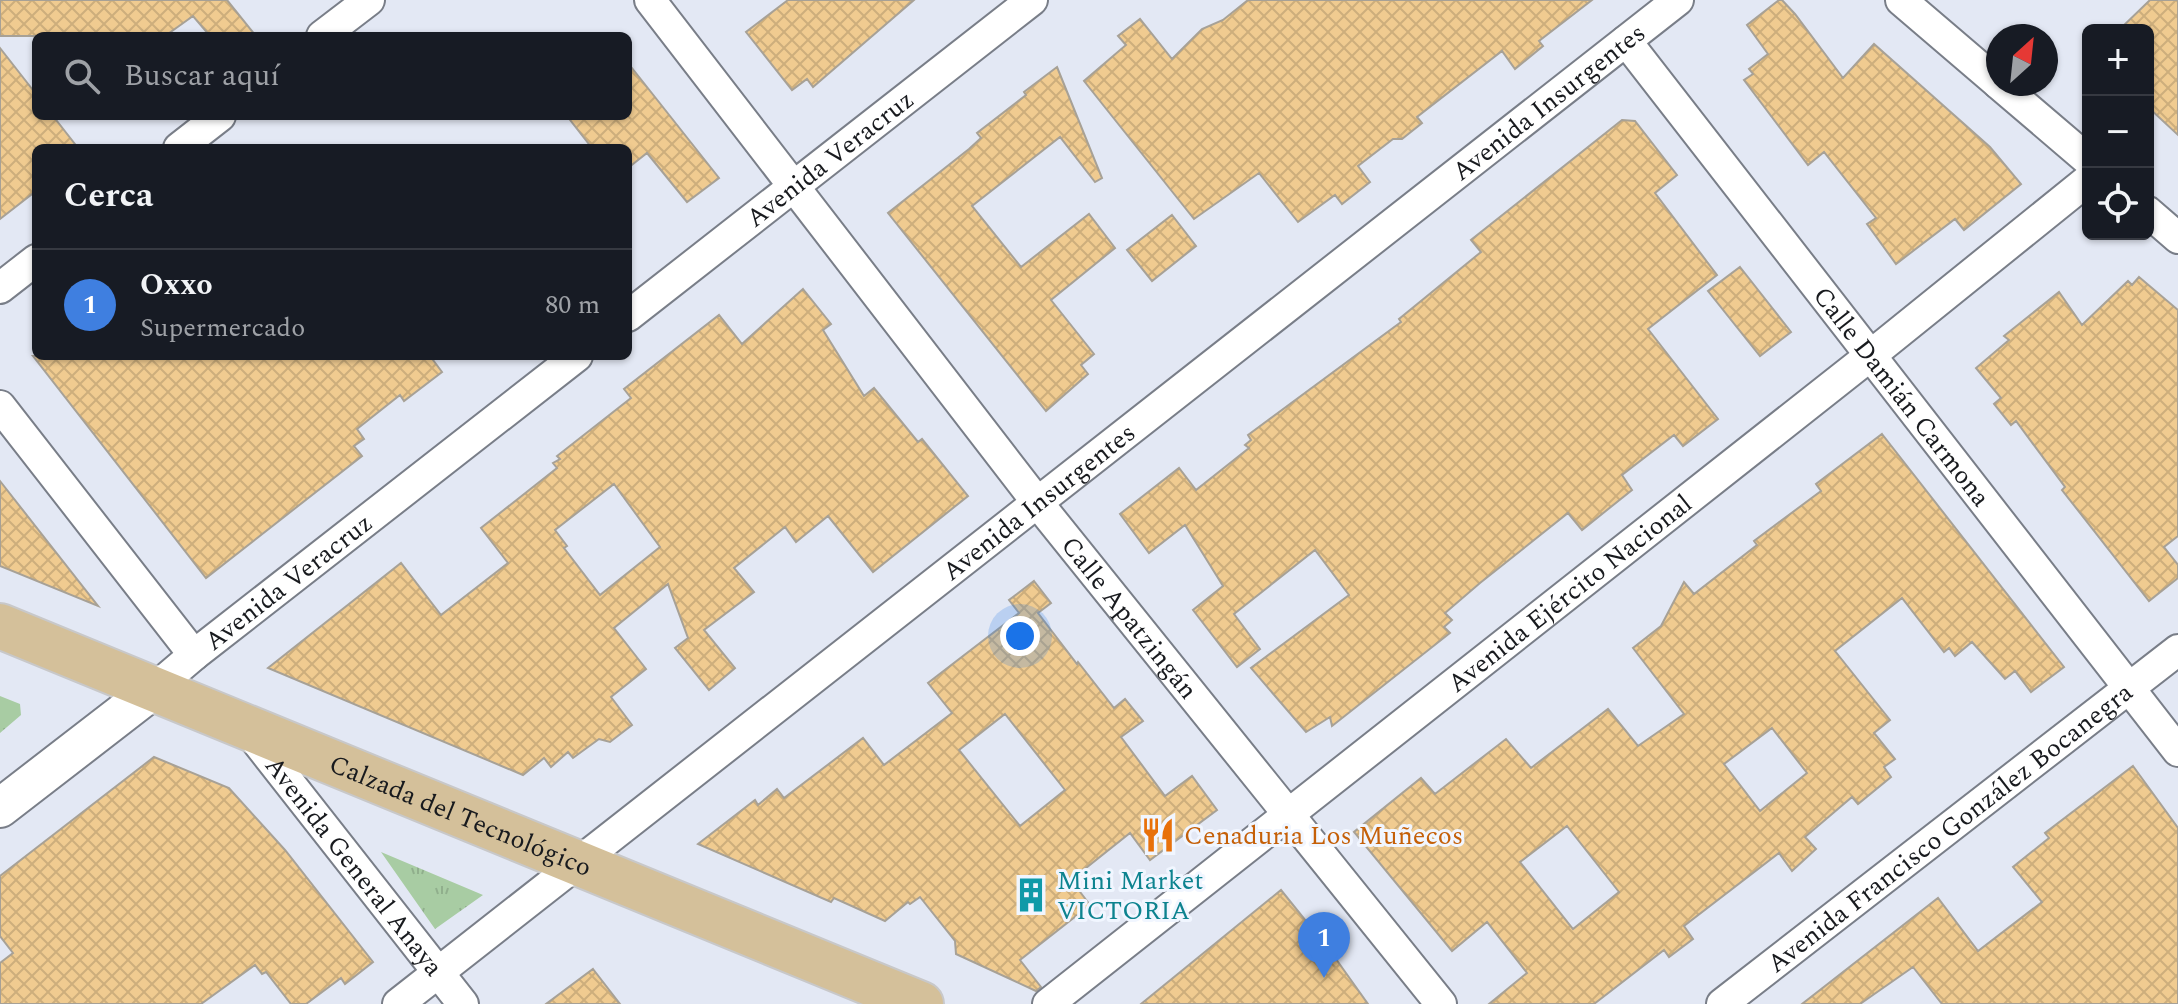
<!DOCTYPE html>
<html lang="es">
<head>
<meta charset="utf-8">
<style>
  body { margin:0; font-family:Spectral,serif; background:#20242c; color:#f1f3f6 }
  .controls { position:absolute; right:24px; top:24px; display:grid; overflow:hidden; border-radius:12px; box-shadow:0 2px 6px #0004 }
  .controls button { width:72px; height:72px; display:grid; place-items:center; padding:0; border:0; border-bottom:2px solid #363941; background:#171b24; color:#f1f3f6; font:40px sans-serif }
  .compass { position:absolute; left:1986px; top:24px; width:72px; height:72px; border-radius:50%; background:#171b24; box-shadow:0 2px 6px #0004; rotate:27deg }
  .you { position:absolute; left:1020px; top:636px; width:28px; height:28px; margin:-20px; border:6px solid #fff; border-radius:50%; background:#1a73e8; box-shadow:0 0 0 12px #1a73e833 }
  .badge { display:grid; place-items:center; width:52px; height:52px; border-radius:50%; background:#7c6900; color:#fff; font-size:26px; font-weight:700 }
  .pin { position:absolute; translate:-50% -66px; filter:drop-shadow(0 2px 4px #0008) }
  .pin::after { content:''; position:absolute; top:42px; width:28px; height:24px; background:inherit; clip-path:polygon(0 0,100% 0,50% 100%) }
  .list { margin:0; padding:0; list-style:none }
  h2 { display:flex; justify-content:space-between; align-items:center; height:104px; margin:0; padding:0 32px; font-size:34px }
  h2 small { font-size:26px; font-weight:400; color:#9ea1a6 }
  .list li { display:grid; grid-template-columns:52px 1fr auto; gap:24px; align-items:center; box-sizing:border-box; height:112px; padding:0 32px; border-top:2px solid #363941 }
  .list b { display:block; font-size:30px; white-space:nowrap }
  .list p { margin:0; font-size:26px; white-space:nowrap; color:#9ea1a6 }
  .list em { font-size:26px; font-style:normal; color:#9ea1a6 }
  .icon { flex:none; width:44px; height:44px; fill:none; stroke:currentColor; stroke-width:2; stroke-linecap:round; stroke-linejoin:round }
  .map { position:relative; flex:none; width:2178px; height:1004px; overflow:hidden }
  .search { position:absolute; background:#171b24; box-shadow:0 2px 6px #0004; left:32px; top:32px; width:600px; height:88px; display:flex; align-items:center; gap:20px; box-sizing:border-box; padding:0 28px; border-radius:12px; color:#9ea1a6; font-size:30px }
  .panel { position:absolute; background:#171b24; box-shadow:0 2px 6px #0004; left:32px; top:144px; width:600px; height:216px; border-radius:12px }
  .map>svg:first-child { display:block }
  .grass { fill:url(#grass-tufts) }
  .building { fill:url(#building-cross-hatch); stroke:#a7a196; stroke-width:2; fill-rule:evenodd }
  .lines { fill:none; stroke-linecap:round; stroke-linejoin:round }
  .minor-casing { stroke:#797e88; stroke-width:34 }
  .tertiary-casing { stroke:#797e88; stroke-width:42 }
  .primary-casing { stroke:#c8c8c9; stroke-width:48 }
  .minor { stroke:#fff; stroke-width:30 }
  .tertiary { stroke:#fff; stroke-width:38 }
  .primary { stroke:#d4c09a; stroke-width:44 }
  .labels { text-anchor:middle; stroke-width:6; stroke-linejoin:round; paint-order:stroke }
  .street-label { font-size:26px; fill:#181a1e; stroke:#f1f6ff }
  .food-label { font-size:26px; fill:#c56008; stroke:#f1f6ff; text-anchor:start }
  .culture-label { font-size:26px; fill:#0d838f; stroke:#f1f6ff; text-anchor:start }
</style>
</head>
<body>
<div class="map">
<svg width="2178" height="1004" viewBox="0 0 2178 1004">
  <defs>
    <pattern id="grass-tufts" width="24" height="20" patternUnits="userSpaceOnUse" patternTransform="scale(2)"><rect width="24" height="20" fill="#a8cca3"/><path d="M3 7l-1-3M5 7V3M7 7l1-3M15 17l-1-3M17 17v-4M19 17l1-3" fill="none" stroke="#90af8c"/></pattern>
    <pattern id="building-cross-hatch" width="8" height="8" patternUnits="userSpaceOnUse" patternTransform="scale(2)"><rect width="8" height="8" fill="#f0cb90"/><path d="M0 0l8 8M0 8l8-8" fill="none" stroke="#cdae7c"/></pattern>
  </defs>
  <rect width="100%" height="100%" fill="#e3e8f4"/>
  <!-- grass -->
  <path class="grass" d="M0,696l20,8 1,11 -21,18z
    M381,852l102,43 -48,34z"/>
  <!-- building -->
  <path class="building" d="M0,0h227l29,36h-46l-17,-20 -28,20h-165z
    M788,0h126l-101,87 -6,-8 -15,11 -46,-58z
    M1248,0h344l-53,41 4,5 -28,23 -13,-18 -85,66 5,6 -20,16h-9l-35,27 12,16 -28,22 -7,-9 -37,27 -39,-49 -65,46 -110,-138 42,-36 -8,-9 22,-17 32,40 30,-30 21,-9z
    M1779,0h3l13,14 48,64 31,-34 116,103 31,37 -57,46 -9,-11 -59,45 -29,-40 9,-6 -52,-66 -16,13 -64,-85 9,-6 -4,-5 19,-15 -21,-29z
    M2150,0h28v135l-30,-28v-77h-29z
    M0,48l36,46v22h17l25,32h-42v43l-36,28z
    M628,63l91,115 -32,24 -40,-49 -19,15v-20h-36l-25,-32h61z
    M1057,67l45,111 -7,4 -35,-45 -88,69 49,61 68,-53 26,34 -64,52 43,54 -13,11 7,9 -42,37 -158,-198 81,-64 12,-11 -4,-5 49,-38 -2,-3z
    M1622,120l13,1 42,54 -22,18 62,82 -69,54 70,90 -35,27 -9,-11 -52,40 10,15 -50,40 -14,-17 -88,70 -35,30 7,7 -8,7 6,6 -118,93 -2,-9 -24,15 -55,-64 98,-73 -34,-45 -81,64 26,35 -23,18 -44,-57 30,-24 -38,-61 -36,28 -29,-39 59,-46 17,22 53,-42 -4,-3 6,-5 -3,-5 153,-113 -2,-3 82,-67 -10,-12z
    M1172,215l24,31 -44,35 -25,-31z
    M1740,267l51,65 -31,24 -52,-65z
    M2139,277l39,33v226l-14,11 14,18v13l-29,23 -87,-111 3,-3 -49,-66 -5,4 -17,-21 7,-6 -25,-30 33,-28 -5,-4 55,-44 23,33 46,-44 4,4z
    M803,289l28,35 -8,6 41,66 10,-8 44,54 4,-3 46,57 -95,76 -45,-56 -32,26 -11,-15 -51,41 20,24 -50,38 31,38 -26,22 -34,-42 13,-10 -20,-54 -54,44 32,41 -35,28 21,28 -22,17 -11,-3 -26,19 -5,-6 -17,15 -7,-9 -21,17 -255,-107 133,-105 40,52 67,-52 -27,-35 76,-60 -4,-5 7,-4 -3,-3 74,-58 -7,-9 95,-74 23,29zM614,484l46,63 -60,48 -36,-47 3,-2 -12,-16z
    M33,356h397l12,16 -38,29 -4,-6 -43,34 7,10 -10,7 8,10 -156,122z
    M1882,434l182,233 -33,25 -16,-21 -10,8 -33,-37 -17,14 -6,-8 -5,4 -42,-54 -67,53 55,69 -16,13 21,26 -11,8 7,10 -33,27 -6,-7 -47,40 11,12 -24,22 -13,-18 -95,73 9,13 -24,18 -5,-7 -70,54h-105l38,-31 -40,-51 -35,29 -98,-119 67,-54 14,16 71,-55 25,29 77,-59 30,37 46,-32 -51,-66 28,-22 23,-44 10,12 63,-49 -3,-4 67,-50 -5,-7zM1772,728l35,45 -47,38 -36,-47zM1567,826l52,66 -46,37 -53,-67z
    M0,481l98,125 -98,-40z
    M1034,581l17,22 -13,10 39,51 1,-2 36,46 11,-9 18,22 -22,16 44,59 27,-20 25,34 -67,50 -20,-27 -59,47 19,25 -70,55 21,27 -5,4 -80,-37 -1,-13 -35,-44 -10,7 -2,-2 -23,19 -51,-23 -3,4 -133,-58 57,-44 3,5 19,-16 7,9 79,-60 21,27 68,-52 -24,-30 91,-70 -10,-13zM1005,714l60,76 -45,36 -61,-76z
    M154,757l75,31 56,62 88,112 -28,22 -4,-6 -35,26h-15l-25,-32 -4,2 -7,-9 -54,39h-201v-41l13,-10 -13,-17v-60z
    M2133,766l45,62v176h-236l-29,-37 -53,37h-58l136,-106 40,53 64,-49 -29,-35 36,-29 -4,-5z
    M1281,890l50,62 37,52h-227z
    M593,969l27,35h-74z"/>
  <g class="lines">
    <!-- minor casing -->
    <g class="minor-casing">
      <g id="minor">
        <path id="s1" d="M650,0l387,502 404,502"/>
        <path d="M1901,0l97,83"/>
        <path d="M322,36l47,-36"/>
        <path id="s2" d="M1626,41l552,710"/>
        <path d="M1999,84l89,76"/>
        <path d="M179,148l41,-32"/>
        <path d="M2148,212l30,26"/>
        <path d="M0,288l36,-28"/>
        <path id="s3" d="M628,316l404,-316"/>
        <path d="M0,406l194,249"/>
        <path id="s4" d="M154,689l40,-34 383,-299"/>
        <path id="s5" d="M247,729l216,275"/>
        <path id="s6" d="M398,1004l1280,-1004"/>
        <path id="s7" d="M1048,1004l823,-649 217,-175"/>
        <path id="s8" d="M1722,1004l456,-354"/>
      </g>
    </g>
    <!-- tertiary casing -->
    <g class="tertiary-casing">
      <path id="tertiary" d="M0,808l154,-119"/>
    </g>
    <!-- primary casing -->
    <g class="primary-casing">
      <g id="primary">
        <path id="s9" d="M0,626l921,378"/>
      </g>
    </g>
    <!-- minor -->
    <use href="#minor" class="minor"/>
    <!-- tertiary -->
    <use href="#tertiary" class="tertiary"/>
    <!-- primary -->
    <use href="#primary" class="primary"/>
  </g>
  <!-- icons -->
  <defs>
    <g id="restaurant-bare" transform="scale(2.76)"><path d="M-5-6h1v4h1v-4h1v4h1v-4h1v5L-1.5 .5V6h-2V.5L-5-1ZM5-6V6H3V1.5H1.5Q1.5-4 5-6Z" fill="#e8710a" stroke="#f1f6ff" stroke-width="2.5" paint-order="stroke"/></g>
    <g id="building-bare" transform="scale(2.76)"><path d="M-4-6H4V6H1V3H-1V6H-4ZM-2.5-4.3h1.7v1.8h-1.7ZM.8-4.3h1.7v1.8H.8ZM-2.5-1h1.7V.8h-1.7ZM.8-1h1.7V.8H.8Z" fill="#0f9aa8" stroke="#f1f6ff" stroke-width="2.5" paint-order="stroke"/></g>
  </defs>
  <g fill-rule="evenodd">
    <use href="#restaurant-bare" x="1158" y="835"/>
    <use href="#building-bare" x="1031" y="895"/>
  </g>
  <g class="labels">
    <!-- street labels -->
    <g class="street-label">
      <text dy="9" stroke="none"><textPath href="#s6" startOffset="1462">Avenida Insurgentes</textPath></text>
      <text dy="9" stroke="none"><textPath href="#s3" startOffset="256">Avenida Veracruz</textPath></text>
      <text dy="9" stroke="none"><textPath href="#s2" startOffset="450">Calle Damián Carmona</textPath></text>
      <text dy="9" stroke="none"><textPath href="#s6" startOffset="814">Avenida Insurgentes</textPath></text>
      <text dy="9" stroke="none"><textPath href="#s4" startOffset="172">Avenida Veracruz</textPath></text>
      <text dy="9" stroke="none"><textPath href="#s7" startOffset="664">Avenida Ejército Nacional</textPath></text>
      <text dy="9" stroke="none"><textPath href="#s1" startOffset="782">Calle Apatzingán</textPath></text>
      <text dy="9" stroke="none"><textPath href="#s9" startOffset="498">Calzada del Tecnológico</textPath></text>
      <text dy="9" stroke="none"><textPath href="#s8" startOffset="288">Avenida Francisco González Bocanegra</textPath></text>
      <text dy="9" stroke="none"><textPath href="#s5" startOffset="174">Avenida General Anaya</textPath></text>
    </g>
    <!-- food labels -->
    <g class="food-label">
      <text x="1184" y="844">Cenaduria Los Muñecos</text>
    </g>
    <!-- culture labels -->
    <g class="culture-label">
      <text x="1057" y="889">Mini Market<tspan x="1057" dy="30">VICTORIA</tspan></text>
    </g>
  </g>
</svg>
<div class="controls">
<button>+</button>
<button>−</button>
<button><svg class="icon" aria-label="locate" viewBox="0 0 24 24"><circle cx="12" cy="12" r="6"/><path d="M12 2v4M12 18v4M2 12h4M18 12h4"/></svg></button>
</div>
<svg class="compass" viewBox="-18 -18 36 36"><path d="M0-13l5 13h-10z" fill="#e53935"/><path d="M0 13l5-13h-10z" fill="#9ea1a6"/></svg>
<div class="you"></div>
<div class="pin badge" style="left:1324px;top:978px;background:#3f7fe0">1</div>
<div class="search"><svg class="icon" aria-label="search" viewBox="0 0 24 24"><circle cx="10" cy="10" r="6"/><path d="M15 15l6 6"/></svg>Buscar aquí</div>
<section class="panel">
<h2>Cerca<small></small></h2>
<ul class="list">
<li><span class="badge" style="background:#3f7fe0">1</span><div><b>Oxxo</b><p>Supermercado</p></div><em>80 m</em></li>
</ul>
</section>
</div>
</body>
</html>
